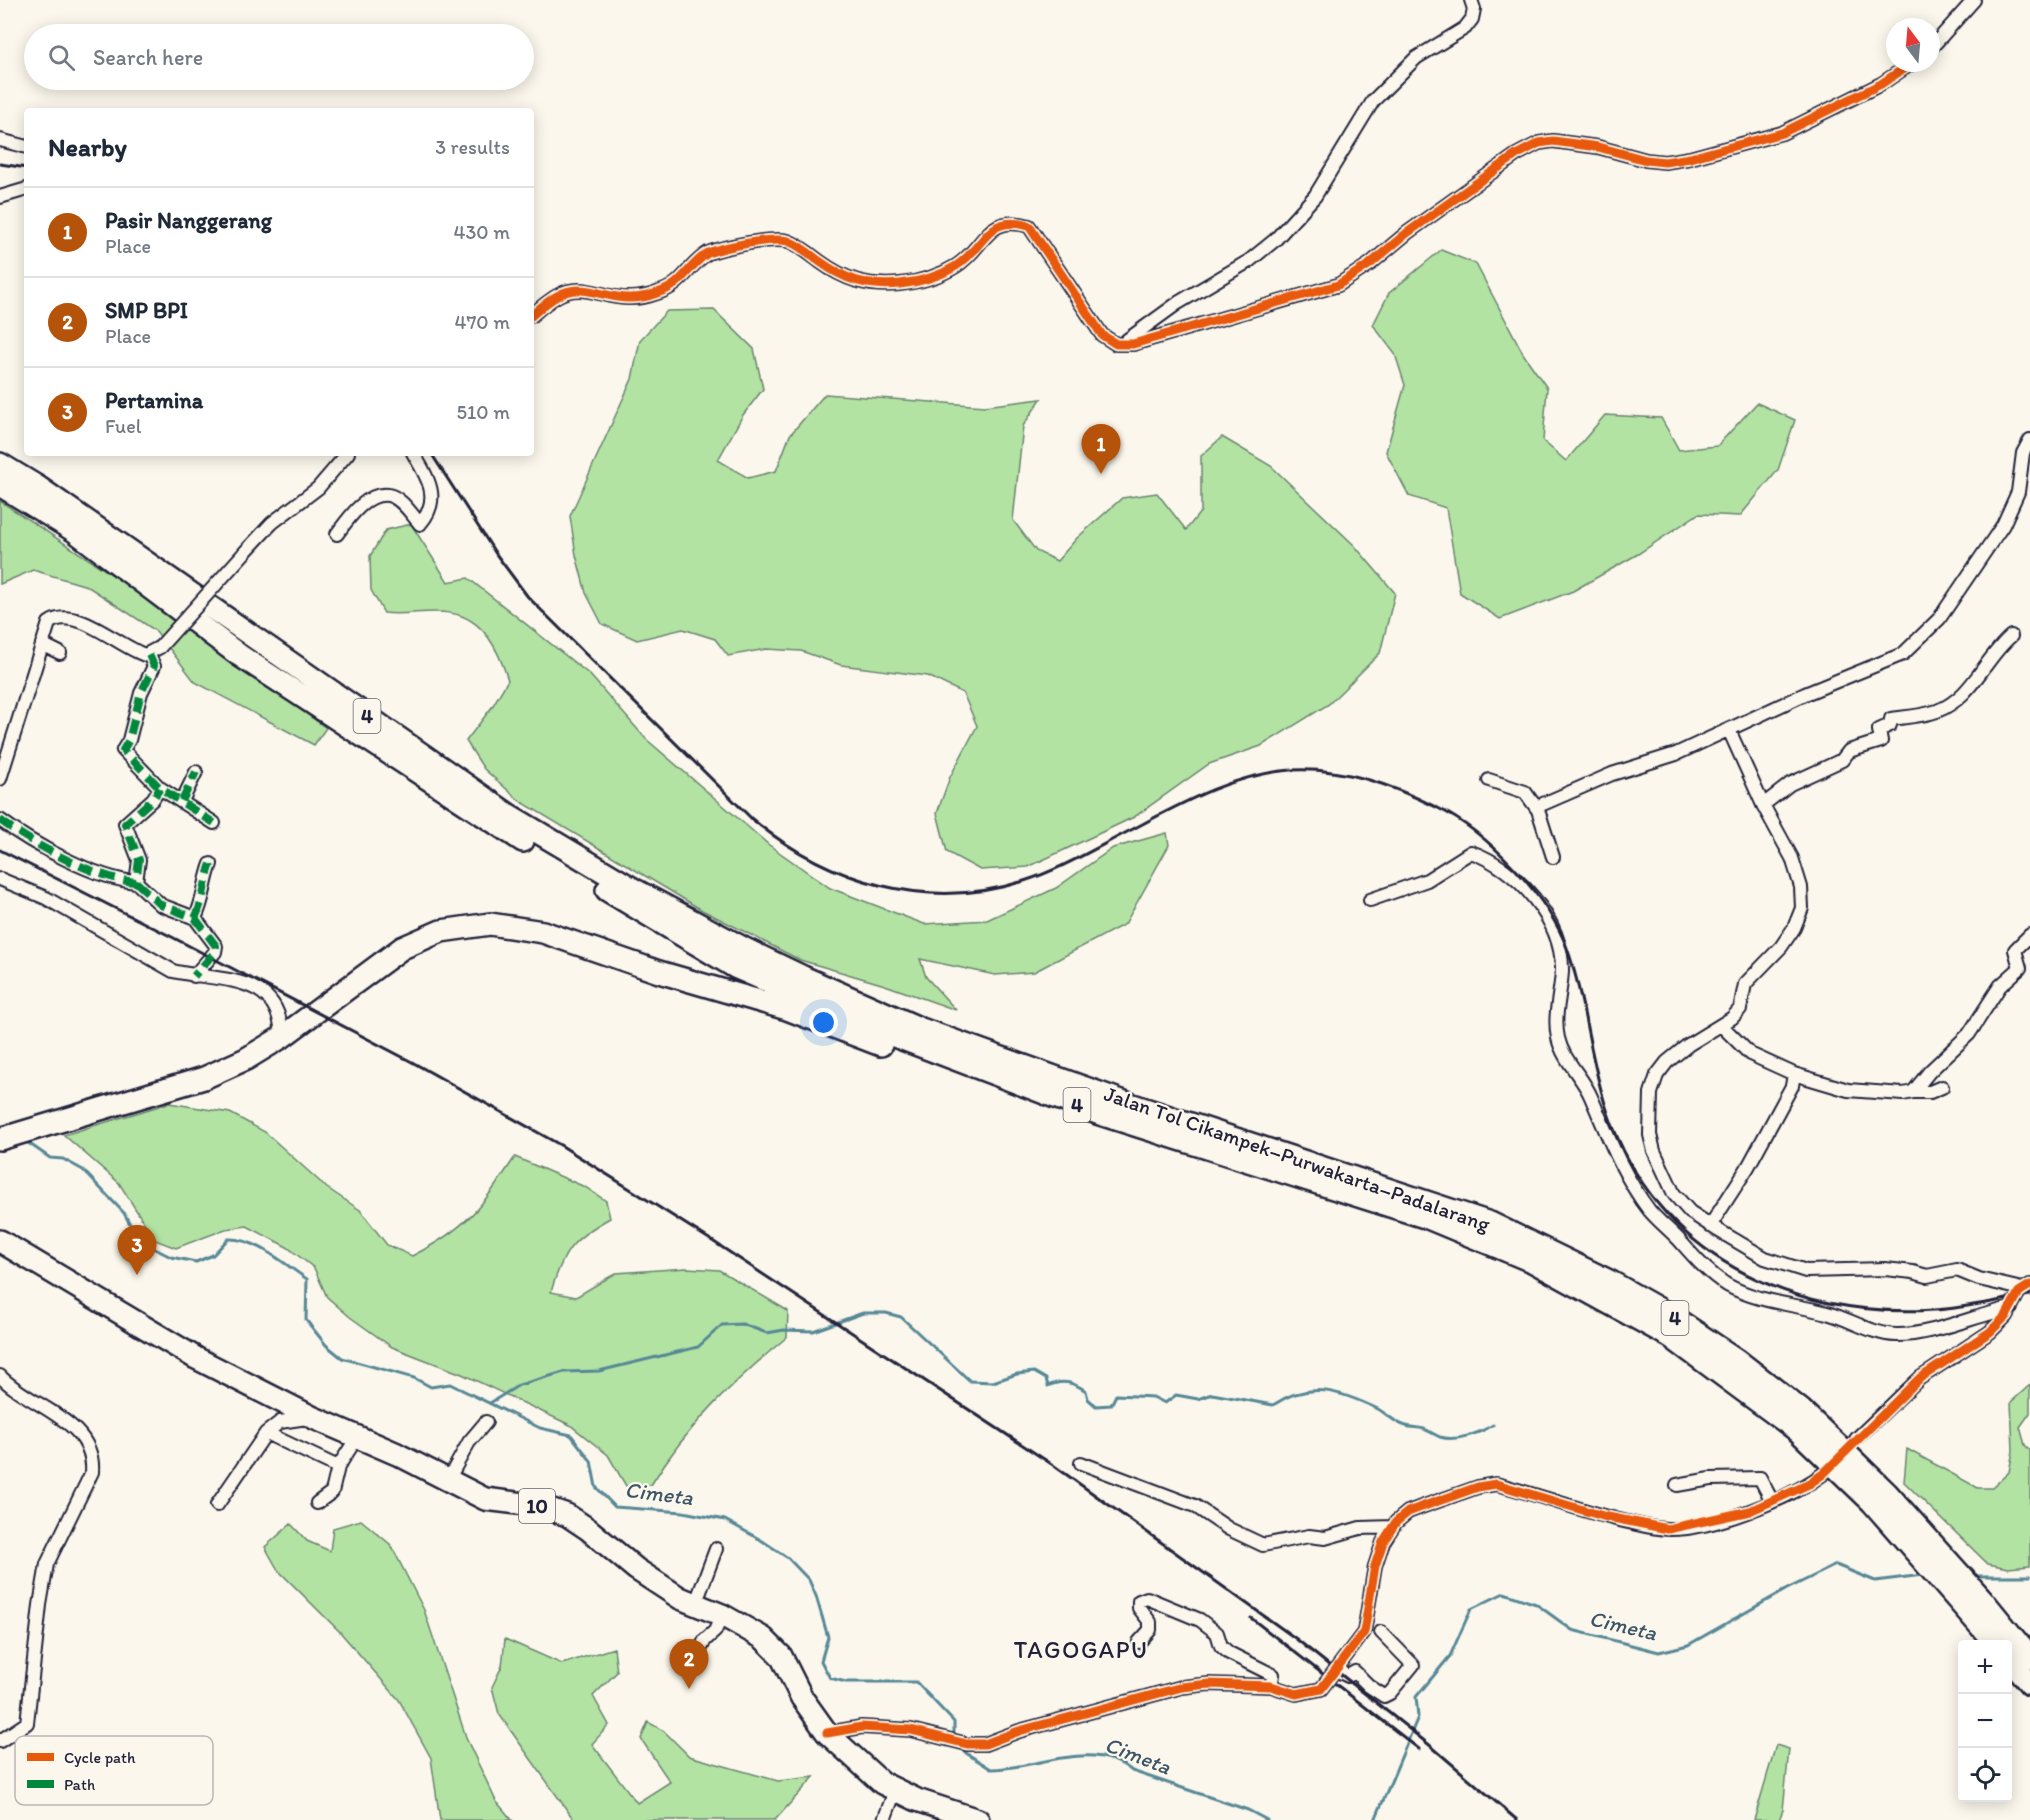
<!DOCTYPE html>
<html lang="en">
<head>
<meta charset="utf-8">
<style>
  body { margin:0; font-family:Itim,sans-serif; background:#f2f2f3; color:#1f2937 }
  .controls { position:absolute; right:18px; bottom:18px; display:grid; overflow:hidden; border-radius:6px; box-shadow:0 3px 15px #0003 }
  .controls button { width:54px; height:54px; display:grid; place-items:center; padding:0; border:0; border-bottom:2px solid #e0e1e3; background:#fff; color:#1f2937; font:30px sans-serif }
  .compass { position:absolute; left:1886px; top:18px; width:54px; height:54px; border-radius:50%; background:#fff; box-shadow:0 3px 15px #0003; rotate:344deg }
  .you { position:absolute; left:824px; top:1023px; width:21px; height:21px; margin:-15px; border:4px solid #fff; border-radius:50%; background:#1a73e8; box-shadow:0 0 0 9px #1a73e833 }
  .badge { display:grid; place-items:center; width:39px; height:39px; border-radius:50%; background:#b45309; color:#fff; font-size:20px; font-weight:700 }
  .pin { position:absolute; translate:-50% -50px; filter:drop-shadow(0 2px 3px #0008) }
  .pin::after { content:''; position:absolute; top:32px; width:21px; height:18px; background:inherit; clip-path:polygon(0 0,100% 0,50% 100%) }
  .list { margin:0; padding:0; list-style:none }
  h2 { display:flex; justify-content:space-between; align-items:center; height:78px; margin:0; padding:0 24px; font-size:26px }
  h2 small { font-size:20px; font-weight:400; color:#747a83 }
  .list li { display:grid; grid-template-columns:39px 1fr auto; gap:18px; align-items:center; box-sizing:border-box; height:90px; padding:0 24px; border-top:2px solid #e0e1e3 }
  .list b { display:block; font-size:22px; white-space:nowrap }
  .list p { margin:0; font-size:20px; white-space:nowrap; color:#747a83 }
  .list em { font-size:20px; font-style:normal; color:#747a83 }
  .icon { flex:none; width:33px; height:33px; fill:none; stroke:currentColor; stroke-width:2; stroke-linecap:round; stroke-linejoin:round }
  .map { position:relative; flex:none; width:2030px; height:1820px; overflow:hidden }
  .search { position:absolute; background:#fff; box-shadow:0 3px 15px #0003; left:24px; top:24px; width:510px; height:66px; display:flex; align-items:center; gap:15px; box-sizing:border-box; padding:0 21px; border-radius:33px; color:#747a83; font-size:22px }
  .panel { position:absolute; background:#fff; box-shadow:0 3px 15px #0003; left:24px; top:108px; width:510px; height:348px; border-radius:6px }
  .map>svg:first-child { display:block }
  .green { fill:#b2e3a3; stroke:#6a826f; stroke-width:1.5 }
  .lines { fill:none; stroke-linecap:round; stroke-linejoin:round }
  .stream { stroke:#578796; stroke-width:3 }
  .street-casing { stroke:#22223b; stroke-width:16 }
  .highway-casing { stroke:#22223b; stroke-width:26 }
  .street { stroke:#fbf7ec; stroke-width:12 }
  .highway { stroke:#fbf7ec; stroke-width:21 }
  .rail { stroke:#22223b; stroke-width:3 }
  .street-bridge-casing { stroke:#22223b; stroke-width:16; stroke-linecap:butt }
  .street-bridge { stroke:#fbf7ec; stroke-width:12 }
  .quiet { stroke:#00873e; stroke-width:8; stroke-dasharray:15 8; stroke-linecap:butt }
  .cycleway-casing { stroke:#fbf7ec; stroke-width:13 }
  .cycleway { stroke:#e8590c; stroke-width:9 }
  .labels { text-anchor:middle; stroke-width:4.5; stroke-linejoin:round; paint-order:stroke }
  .shield { fill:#fbf7ec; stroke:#636270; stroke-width:1.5 }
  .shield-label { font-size:20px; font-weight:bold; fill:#22223b }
  .street-label { font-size:21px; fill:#22223b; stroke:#fbf7ec }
  .water-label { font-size:22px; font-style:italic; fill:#3c5568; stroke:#fbf7ec }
  .quarter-label { font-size:24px; letter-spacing:1.5px; fill:#22223b; stroke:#fbf7ec }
  .key { fill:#fbf7ec; stroke:#bab7b7; stroke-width:1.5 }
  .key-label { font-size:16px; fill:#22223b }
</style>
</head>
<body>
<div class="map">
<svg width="2030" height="1820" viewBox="0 0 2030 1820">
  <rect width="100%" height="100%" fill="#fbf7ec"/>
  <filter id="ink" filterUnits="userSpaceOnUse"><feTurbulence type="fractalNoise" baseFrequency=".0167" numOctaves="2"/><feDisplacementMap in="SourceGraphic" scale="12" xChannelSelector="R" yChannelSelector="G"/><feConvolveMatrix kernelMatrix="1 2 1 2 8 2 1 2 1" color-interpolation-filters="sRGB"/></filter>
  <g filter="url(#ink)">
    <!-- green -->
    <path class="green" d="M1441,250l35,14 48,91 23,33 -4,53 23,20 39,-46 56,3 18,32 38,-4 40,-43 38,17 -17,50 -38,46 -42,-2 -60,40 -65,37 -73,28 -40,-26 -14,-85 -37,-12 -23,-44 19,-67 -10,-31 -22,-29 16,-32z
      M714,310l40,39 9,40 -20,26 -25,45 30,18 28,-7 14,-36 35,-41 160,12 56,-7 -18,27 -10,94 23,31 21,10 20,-23 45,-40 35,-5 29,37 15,-19v-55l21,-19 49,29 83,79 41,48 -15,60 -51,51 -68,42 -52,18 -75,53 -106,50 -48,3 -33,-18 -10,-39 13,-36 27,-51 -14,-33 -35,-17 -87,-11 -40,-14 -35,-2 -38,7 -13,-17 -32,-10 -46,11 -35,-16 -16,-31 -10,-38 -6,-39 62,-137 8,-39 27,-29z
      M0,501l154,101 172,126 -12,17 -119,-63 -39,-51 -69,-45 -54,-16 -33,14z
      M411,524l37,58 20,-4 122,97 56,64 123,106 61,43 94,36 63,-4 69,-32 57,-40 54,-15 2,12 -44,79 -91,48 -39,3 -75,-16 6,18 30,33 -71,-25 -85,-25 -98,-50 -182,-109 -36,-32 -18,-28 26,-34 16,-27c-9,-29 -24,-62 -58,-67 -21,-4 -44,3 -66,0l-13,-23 -1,-34 16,-26z
      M169,1103l61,10 35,19 62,56 33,22 27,35 25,11c55,-28 69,-48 103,-99l70,30 21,14 4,17c-38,21 -47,33 -59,74l25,5 40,-24 71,-5 32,2 69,41 -1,26c-52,43 -101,90 -136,148l-25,1 -18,-31 -38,-30 -108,-51 -70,-27 -42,-30 -23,-20 -13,-29 -27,-21 -40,-21 -21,3 -50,19 -21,-8 -36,-57 -55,-48z
      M2030,1385v28l-10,14 5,18 5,5v116l-22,2 -20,-4 -84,-82 3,-33 71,39h14l17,-16 4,-21 -2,-49z
      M361,1520l30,25 33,65 43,130 29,61 16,19h-72l-9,-62 -32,-58 -59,-68 -62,-62 -13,-23 26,-23 16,17 23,10 3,-23z
      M505,1639l57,25 52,-16 3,24 -24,24 16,29 -17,19 45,59 33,-21 -29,-43 7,-17 16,9 25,25 89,25 36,-4 -39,43h-201l-75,-106 -7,-27 10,-21z
      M1776,1745l13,4 -6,61 -4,10h-25z"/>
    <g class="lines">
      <!-- stream -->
      <path class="stream" d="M24,1140l26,18 13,1 20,11 41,43 15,28 32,16 25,5 17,-7 15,-16c29,-1 56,25 79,40l-1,41 20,25 16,13 72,20 17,9 19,-3 90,44 31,7 20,26 5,26 19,20 68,5 42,8 36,20 27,18 21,22 7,16 12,41 -7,24 9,17 16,4h70l38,40v15
        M490,1403l29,-18 45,-13 35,-1 99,-24 24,-22 20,-1 25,9 17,-3 29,1 50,-18h23l15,4 69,64 23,1 24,-8 17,-2 12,7 2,7c14,-7 25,-4 38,5l2,8 8,7 15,-1 5,-10 37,2 12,6 11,-8 22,4 14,-5 61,11c37,-25 67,-14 105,4 9,5 18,15 28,17 6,2 11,1 18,3 5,2 11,6 16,8 16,5 40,-4 53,-12
        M1972,1576h58
        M961,1747l5,6 25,16c46,0 101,-31 141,2l116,39 19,10
        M1375,1820l43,-103 -2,-20 34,-41 21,-47 33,-16 32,11 36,26 87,22 29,-7 99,-56 49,-24 39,16 48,-6"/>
      <!-- street casing -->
      <g class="street-casing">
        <path id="street" d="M1931,48l43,-48
          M0,140l27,7
          M0,197l27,-8
          M531,316c8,-7 17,-15 26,-20 25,-15 47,3 73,2 9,0 19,-2 27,-5 27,-8 30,-27 51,-40 16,-6 63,-16 80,-12 11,4 22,13 31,20 26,19 48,26 81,23 19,-2 40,-8 56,-18 30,-19 30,-53 73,-40l73,109 14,9h17l205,-59 32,-21 37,-31 109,-78 23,-12 14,-2 45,6 48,13 19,2 25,-4 92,-25 99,-49 31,-21
          M1127,340l51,-37 71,-42 26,-21 40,-44 58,-95 43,-43 49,-30 7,-9 2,-10 -3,-9
          M337,534c11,-15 29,-42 51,-39 13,2 24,20 32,29 22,-25 8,-46 -7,-71
          M246,551l26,-28 46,-35 30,-35
          M42,644l18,9
          M149,655l5,11 -13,27 -12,47 -6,10 37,38 54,35
          M1729,730l34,75 29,53 9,29 1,21 -8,20 -13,19 -36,37 -5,25 -8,9 -44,27 -21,17 -10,13 -6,18 -1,42 4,16 20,43 16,18 26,17 49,29 41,13 79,-2 28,3 14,4 30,-6 22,9 43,10
          M0,779l49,-156c26,-19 70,24 96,32l15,-8
          M1489,780l36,12 13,18 15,47
          M182,801l14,-29
          M1763,805l27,-21 52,-24 7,-9 32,-10 -2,-11 11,-5 1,-6c15,-2 32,-3 46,-8 35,-13 47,-52 74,-75
          M1536,807l76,-33 64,-20 129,-60 98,-40 36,-35 64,-94 15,-33 5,-39 7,-13
          M0,820c32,24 96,59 136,62l3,-22 -14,-36 28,-25 7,-11
          M0,879l46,19 127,73c46,11 107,1 109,66
          M136,882l25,23 34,13 21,28 -1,6 -21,24
          M1370,900l57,-20 44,-28c46,16 92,68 91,119 -1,22 -9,45 -4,67 5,23 25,39 33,59 17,39 32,79 58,113 9,11 22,21 32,32 14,16 27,31 46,43 30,17 67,19 100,28 23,6 44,21 69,22 33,1 81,-20 115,-27
          M195,918c9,-17 9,-36 16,-54
          M1722,1026l28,28 44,20 54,16 55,4 10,-2 17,-21 39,-37 31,-48 20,-18 -5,-18 15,-15
          M1913,1092h17l12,-5
          M1710,1226l38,-59 44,-81 2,-12
          M0,1376c29,31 96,44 92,96l-45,92 -7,41 -13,118 -27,18
          M266,1433l72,34 -6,25 -15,11
          M1856,1439l64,-61 70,-46 16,-16 13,-24 11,-7
          M1081,1463l114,43 34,23 34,16 46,-9 16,2 35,-10 32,-1
          M338,1467l20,-31
          M448,1480l21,-38 17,-20
          M1677,1485l34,-6 49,-1 12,23
          M217,1505l49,-72 14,-11 27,-4
          M695,1605l21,-56
          M1139,1642l11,-12v-8l-11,-14v-7l8,-3 53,22 17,13 4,13 8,7 44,22 -2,11
          M1336,1670l12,6 7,-4 14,14 15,10 6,-3 23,-28 -32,-33
          M689,1672l16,-32 10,-9 7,-16
          M827,1733l35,-6 49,3 56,14h18l34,-13 163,-44 27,-3 62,2 25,8 25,-5 43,-57 11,-66 8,-24 13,-20 12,-10 16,-6 54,-19 18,-3c44,11 87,28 132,38 13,3 27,7 41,7 42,1 120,-30 154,-55
          M884,1820l11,-29"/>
      </g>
      <!-- highway casing -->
      <g class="highway-casing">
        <path id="highway" d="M0,464l38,23 471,328 126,75 110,59 58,28 118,52 206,74 363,120 121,59 62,35 64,43 64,50 46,44 40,39 95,106 48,59
          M0,485l76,47 163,123 284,186
          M607,890l128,77 162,70 200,76 331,105 106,44 137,75 127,94 74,71 124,142
          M0,1139l204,-61 42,-19 36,-22 120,-89 39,-17 49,-7 53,8 116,40 128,37 94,36
          M0,1241l196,117 118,60 83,36 88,45 56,7 26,9 21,14 48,40 44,29 42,17 41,23 18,18 21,42 25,35 55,50 35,17 61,20
          M2008,1658l22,26"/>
      </g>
      <!-- street -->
      <use href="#street" class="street"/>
      <!-- highway -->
      <use href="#highway" class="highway"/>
      <!-- rail -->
      <path class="rail" d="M0,164l27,4
        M431,453l65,101 32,43 224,222c76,63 175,93 272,62 38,-12 73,-34 109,-52 49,-26 101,-55 158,-59 52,-3 101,15 147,38 49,24 110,88 129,140 19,53 22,111 41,165 48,142 182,206 326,197 32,-2 64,-10 96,-15
        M0,850l172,87 240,125 150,84 152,96 339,223 242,173 137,109 85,73
        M1251,1618l168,131"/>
      <!-- street-bridge casing -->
      <g class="street-bridge-casing">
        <path id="street-bridge" d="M160,647l86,-96"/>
      </g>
      <!-- street-bridge -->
      <use href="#street-bridge" class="street-bridge"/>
      <!-- quiet -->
      <path class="quiet" d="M149,655l5,11 -13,27 -12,47 -6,10 37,38 54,35
        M182,801l14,-29
        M0,820c32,24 96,59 136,62l3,-22 -14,-36 28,-25 7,-11
        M136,882l25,23 34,13 21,28 -1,6 -21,24
        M195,918c9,-17 9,-36 16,-54"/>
      <!-- cycleway casing -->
      <g class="cycleway-casing">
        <path id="cycleway" d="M531,316c8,-7 17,-15 26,-20 25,-15 47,3 73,2 9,0 19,-2 27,-5 27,-8 30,-27 51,-40 16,-6 63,-16 80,-12 11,4 22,13 31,20 26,19 48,26 81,23 19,-2 40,-8 56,-18 30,-19 30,-53 73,-40l73,109 14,9h17l205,-59 32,-21 37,-31 109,-78 23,-12 14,-2 45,6 48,13 19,2 25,-4 92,-25 99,-49 31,-21
          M827,1733l35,-6 49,3 56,14h18l34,-13 163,-44 27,-3 62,2 25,8 25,-5 43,-57 11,-66 8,-24 13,-20 12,-10 16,-6 54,-19 18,-3 107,32 65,13 82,-18 59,-27 14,-10 97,-96 70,-46 16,-16 13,-24 11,-7"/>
      </g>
      <!-- cycleway -->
      <use href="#cycleway" class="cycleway"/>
    </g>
  </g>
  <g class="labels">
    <!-- shield labels -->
    <g class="shield">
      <rect x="353.5" y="699" width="27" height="34" rx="4.5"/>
      <rect x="1063.5" y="1088" width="27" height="34" rx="4.5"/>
      <rect x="1661.5" y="1301" width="27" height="34" rx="4.5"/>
      <rect x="519" y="1489" width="36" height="34" rx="4.5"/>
    </g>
    <g class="shield-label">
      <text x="367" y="723">4</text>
      <text x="1077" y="1112">4</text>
      <text x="1675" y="1325">4</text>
      <text x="537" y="1513">10</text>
    </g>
    <!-- street labels -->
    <g class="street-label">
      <text transform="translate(1297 1159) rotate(19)" y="7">Jalan Tol Cikampek–Purwakarta–Padalarang</text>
    </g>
    <!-- water labels -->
    <g class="water-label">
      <text transform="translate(659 1493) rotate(7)" y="8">Cimeta</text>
      <text transform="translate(1623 1625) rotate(13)" y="8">Cimeta</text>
      <text transform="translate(1138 1755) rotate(21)" y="8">Cimeta</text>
    </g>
    <!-- quarter labels -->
    <g class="quarter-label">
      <text x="1081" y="1658">TAGOGAPU</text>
    </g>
  </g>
  <!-- legend -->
  <rect x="15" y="1736" width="198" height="69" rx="9" class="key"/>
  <rect x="27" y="1753" width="27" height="8" fill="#e8590c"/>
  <rect x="27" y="1780" width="27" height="8" fill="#00873e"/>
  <g class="key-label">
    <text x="64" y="1763">Cycle path</text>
    <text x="64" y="1790">Path</text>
  </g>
</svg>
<div class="controls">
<button>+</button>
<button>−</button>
<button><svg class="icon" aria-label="locate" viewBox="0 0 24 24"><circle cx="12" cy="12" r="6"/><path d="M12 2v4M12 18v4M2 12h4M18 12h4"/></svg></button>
</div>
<svg class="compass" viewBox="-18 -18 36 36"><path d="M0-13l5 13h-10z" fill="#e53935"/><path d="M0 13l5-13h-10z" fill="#747a83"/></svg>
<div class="you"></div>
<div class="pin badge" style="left:1101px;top:474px">1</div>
<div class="pin badge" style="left:689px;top:1689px">2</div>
<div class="pin badge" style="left:137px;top:1275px">3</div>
<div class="search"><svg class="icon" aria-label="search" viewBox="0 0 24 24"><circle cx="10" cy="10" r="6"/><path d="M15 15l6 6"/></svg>Search here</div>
<section class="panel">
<h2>Nearby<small>3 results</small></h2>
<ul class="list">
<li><span class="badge">1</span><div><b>Pasir Nanggerang</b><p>Place</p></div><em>430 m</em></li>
<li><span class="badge">2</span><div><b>SMP BPI</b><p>Place</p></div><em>470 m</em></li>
<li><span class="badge">3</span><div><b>Pertamina</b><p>Fuel</p></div><em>510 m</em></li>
</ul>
</section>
</div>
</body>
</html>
